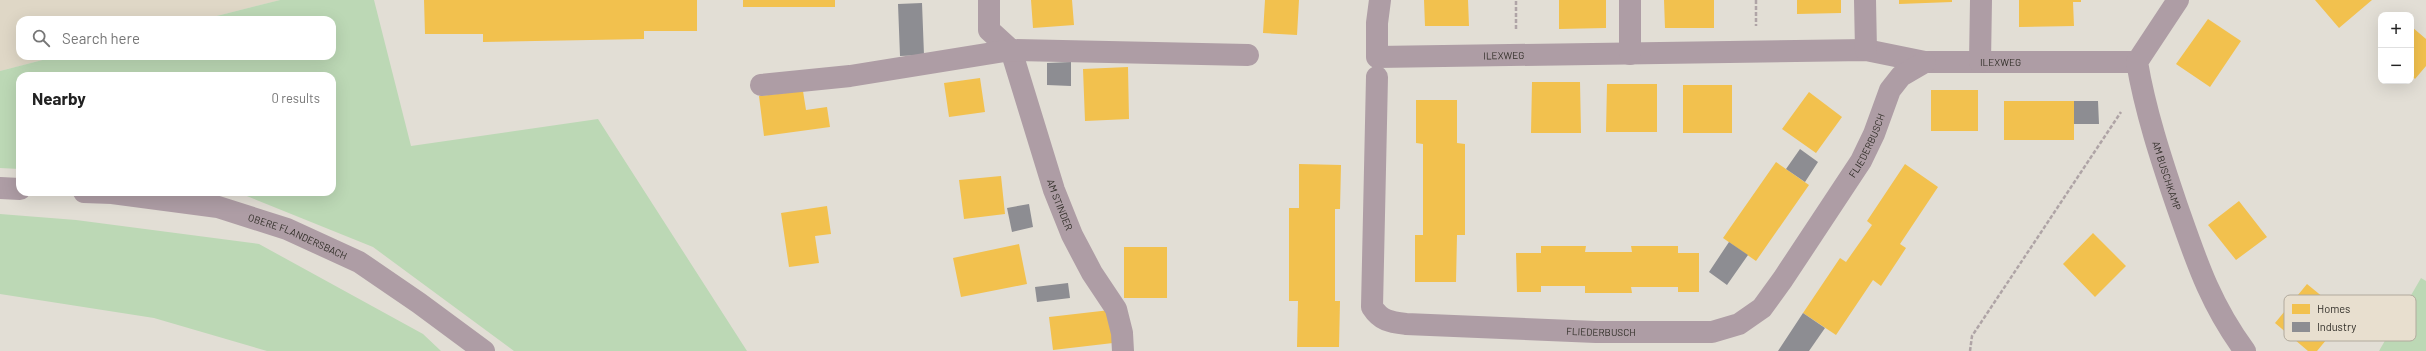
<!DOCTYPE html>
<html lang="en">
<head>
<meta charset="utf-8">
<style>
  body { margin:0; font-family:Barlow,sans-serif; background:#f2f2f2; color:#222 }
  .controls { position:absolute; right:12px; top:12px; display:grid; overflow:hidden; border-radius:8px; box-shadow:0 4px 16px #0002 }
  .controls button { width:36px; height:36px; display:grid; place-items:center; padding:0; border:0; border-bottom:1px solid #e0e0e0; background:#fff; color:#222; font:20px sans-serif }
  .list { margin:0; padding:0; list-style:none }
  h2 { display:flex; justify-content:space-between; align-items:center; height:52px; margin:0; padding:0 16px; font-size:17px }
  h2 small { font-size:13px; font-weight:400; color:#767676 }
  .icon { flex:none; width:22px; height:22px; fill:none; stroke:currentColor; stroke-width:2; stroke-linecap:round; stroke-linejoin:round }
  .map { position:relative; flex:none; width:2426px; height:351px; overflow:hidden }
  .search { position:absolute; background:#fff; box-shadow:0 4px 16px #0002; left:16px; top:16px; width:320px; height:44px; display:flex; align-items:center; gap:10px; box-sizing:border-box; padding:0 14px; border-radius:12px; color:#767676; font-size:15px }
  .panel { position:absolute; background:#fff; box-shadow:0 4px 16px #0002; left:16px; top:72px; width:320px; height:124px; border-radius:12px }
  .map>svg:first-child { display:block }
  .built { fill:#dfd7c6 }
  .green { fill:#bcd8b5 }
  .homes { fill:#f2c14e }
  .industry { fill:#8d8d92 }
  .lines { fill:none; stroke-linecap:round; stroke-linejoin:round }
  .path { stroke:#afa4a6; stroke-width:2.5; stroke-dasharray:4 2; stroke-linecap:butt }
  .minor { stroke:#ae9da5; stroke-width:22 }
  .labels { text-anchor:middle; stroke-width:4; stroke-linejoin:round; paint-order:stroke }
  .street-label { font-size:10px; fill:#322f29; stroke:#e8dfcf }
  .key { fill:#e8dfcf; stroke:#b1aa9d; stroke-width:1 }
  .key-label { font-size:11px; fill:#322f29 }
</style>
</head>
<body>
<div class="map">
<svg width="2426" height="351" viewBox="0 0 2426 351">
  <rect width="100%" height="100%" fill="#e2ded5"/>
  <!-- built -->
  <path class="built" d="M0,0h280l-79,20h-181v36h38l-58,15z"/>
  <!-- green -->
  <path class="green" d="M280,0h94l37,146 187,-27 149,232h-233l-141,-104 -136,-55h95v-116h-312v93l-20,-1v-97l58,-15h274v-36h-131z
    M0,214l76,6 183,24 164,90 18,17h-174l-113,-33 -154,-24z
    M2421,278l5,3v70h-47z"/>
  <!-- homes -->
  <path class="homes" d="M424,0h273v31h-53v8l-161,3v-8h-58z
    M743,0h92v7h-92z
    M1031,0h41l2,25 -41,3z
    M1265,0h34l-2,35 -34,-2z
    M1424,0h44l1,26h-44z
    M1559,0h47v28l-47,1z
    M1664,0h50v28h-49z
    M1797,0h44v13l-44,1z
    M1899,0h53v2l-53,2z
    M2019,0h62v2h-8l1,24 -55,1z
    M2315,0h57l-33,28z
    M2208,19l33,22 -31,46 -34,-23z
    M2412,27l14,12v27l-11,13 -4,-4z
    M1128,67l1,52 -44,2 -2,-52z
    M980,78l5,34 -36,5 -5,-34z
    M1532,82h48l1,51h-50z
    M1607,84h50v48h-51z
    M1683,85h49v48h-49z
    M1931,90h47v41h-47z
    M803,91l3,19 21,-3 3,20 -66,9 -5,-40z
    M1809,92l33,25 -26,36 -34,-24z
    M1416,100h41v43l8,1v91h-8l-1,47h-41v-47h8v-91l-7,-1z
    M2004,101h70v39h-70z
    M1776,162l33,23 -53,76 -33,-23z
    M1299,164l42,1 -1,44h-5v92h5l-1,46h-42l1,-46h-9v-93h10z
    M1905,164l33,23 -38,57 6,4 -25,38 -8,-6 -37,55 -33,-22 37,-55 6,4 26,-37 -5,-4z
    M1001,176l4,38 -41,5 -5,-39z
    M2239,201l28,36 -31,23 -28,-35z
    M827,206l4,28 -16,2 4,27 -30,4 -8,-54z
    M2093,233l33,33 -31,31 -32,-33z
    M1019,244l8,40 -66,13 -8,-39z
    M1541,246h45l-1,6h47l-1,-6h47v7h21v39h-21v-5h-47l1,6h-47v-7h-44v6h-24l-1,-39h25z
    M1124,247h43v51h-43z
    M2307,284l39,32 -29,35h-9l-33,-28z
    M1110,310l3,33 -60,7 -4,-33z"/>
  <!-- industry -->
  <path class="industry" d="M922,3l2,52 -24,1 -2,-52z
    M1071,62v24l-24,-1v-22z
    M2074,101h24l1,23h-25z
    M1800,149l18,13 -13,20 -19,-13z
    M1029,204l4,23 -21,5 -5,-24z
    M1729,242l19,13 -21,30 -18,-13z
    M1068,283l2,15 -33,4 -2,-15z
    M1803,313l22,15 -16,23h-31z"/>
  <g class="lines">
    <!-- path -->
    <path class="path" d="M1756,0v26
      M1516,29v-29
      M1970,351l2,-15 149,-224"/>
    <!-- minor -->
    <g class="minor">
      <path id="s1" d="M989,0v30l22,20 43,140 18,45 20,38 24,36 6,24 1,18"/>
      <path id="s2" d="M1380,0l-3,23v34l489,-7 59,12h212"/>
      <path d="M1865,0l1,50"/>
      <path id="s3" d="M2178,0l-41,62c8,48 24,97 40,144 19,54 33,98 68,145"/>
      <path d="M1630,54v-54"/>
      <path d="M1980,62l1,-62"/>
      <path id="s4" d="M1377,77l-5,230c9,14 18,15 34,17l190,8h116l27,-8 23,-16 21,-29 78,-118 13,-27 16,-44 11,-14 24,-14"/>
      <path d="M761,85l89,-9 161,-26 237,5"/>
      <path d="M0,188l20,1"/>
      <path id="s5" d="M84,192l28,1 106,14 69,22 72,33 60,41 65,48"/>
    </g>
  </g>
  <g class="labels">
    <!-- street labels -->
    <g class="street-label">
      <text dy="4" stroke="none"><textPath href="#s2" startOffset="184">ILEXWEG</textPath></text>
      <text dy="4" stroke="none"><textPath href="#s2" startOffset="682">ILEXWEG</textPath></text>
      <text dy="4" stroke="none"><textPath href="#s4" startOffset="826">FLIEDERBUSCH</textPath></text>
      <text dy="4" stroke="none"><textPath href="#s3" startOffset="192">AM BUSCHKAMP</textPath></text>
      <text dy="4" stroke="none"><textPath href="#s1" startOffset="222">AM STINDER</textPath></text>
      <text dy="4" stroke="none"><textPath href="#s5" startOffset="220">OBERE FLANDERSBACH</textPath></text>
      <text dy="4" stroke="none"><textPath href="#s4" startOffset="465">FLIEDERBUSCH</textPath></text>
    </g>
  </g>
  <!-- legend -->
  <rect x="2284" y="295" width="132" height="46" rx="6" class="key"/>
  <rect x="2292" y="304" width="18" height="10" fill="#f2c14e"/>
  <rect x="2292" y="322" width="18" height="10" fill="#8d8d92"/>
  <g class="key-label">
    <text x="2317" y="313">Homes</text>
    <text x="2317" y="331">Industry</text>
  </g>
</svg>
<div class="controls">
<button>+</button>
<button>−</button>
</div>
<div class="search"><svg class="icon" aria-label="search" viewBox="0 0 24 24"><circle cx="10" cy="10" r="6"/><path d="M15 15l6 6"/></svg>Search here</div>
<section class="panel">
<h2>Nearby<small>0 results</small></h2>
<ul class="list">
</ul>
</section>
</div>
</body>
</html>
